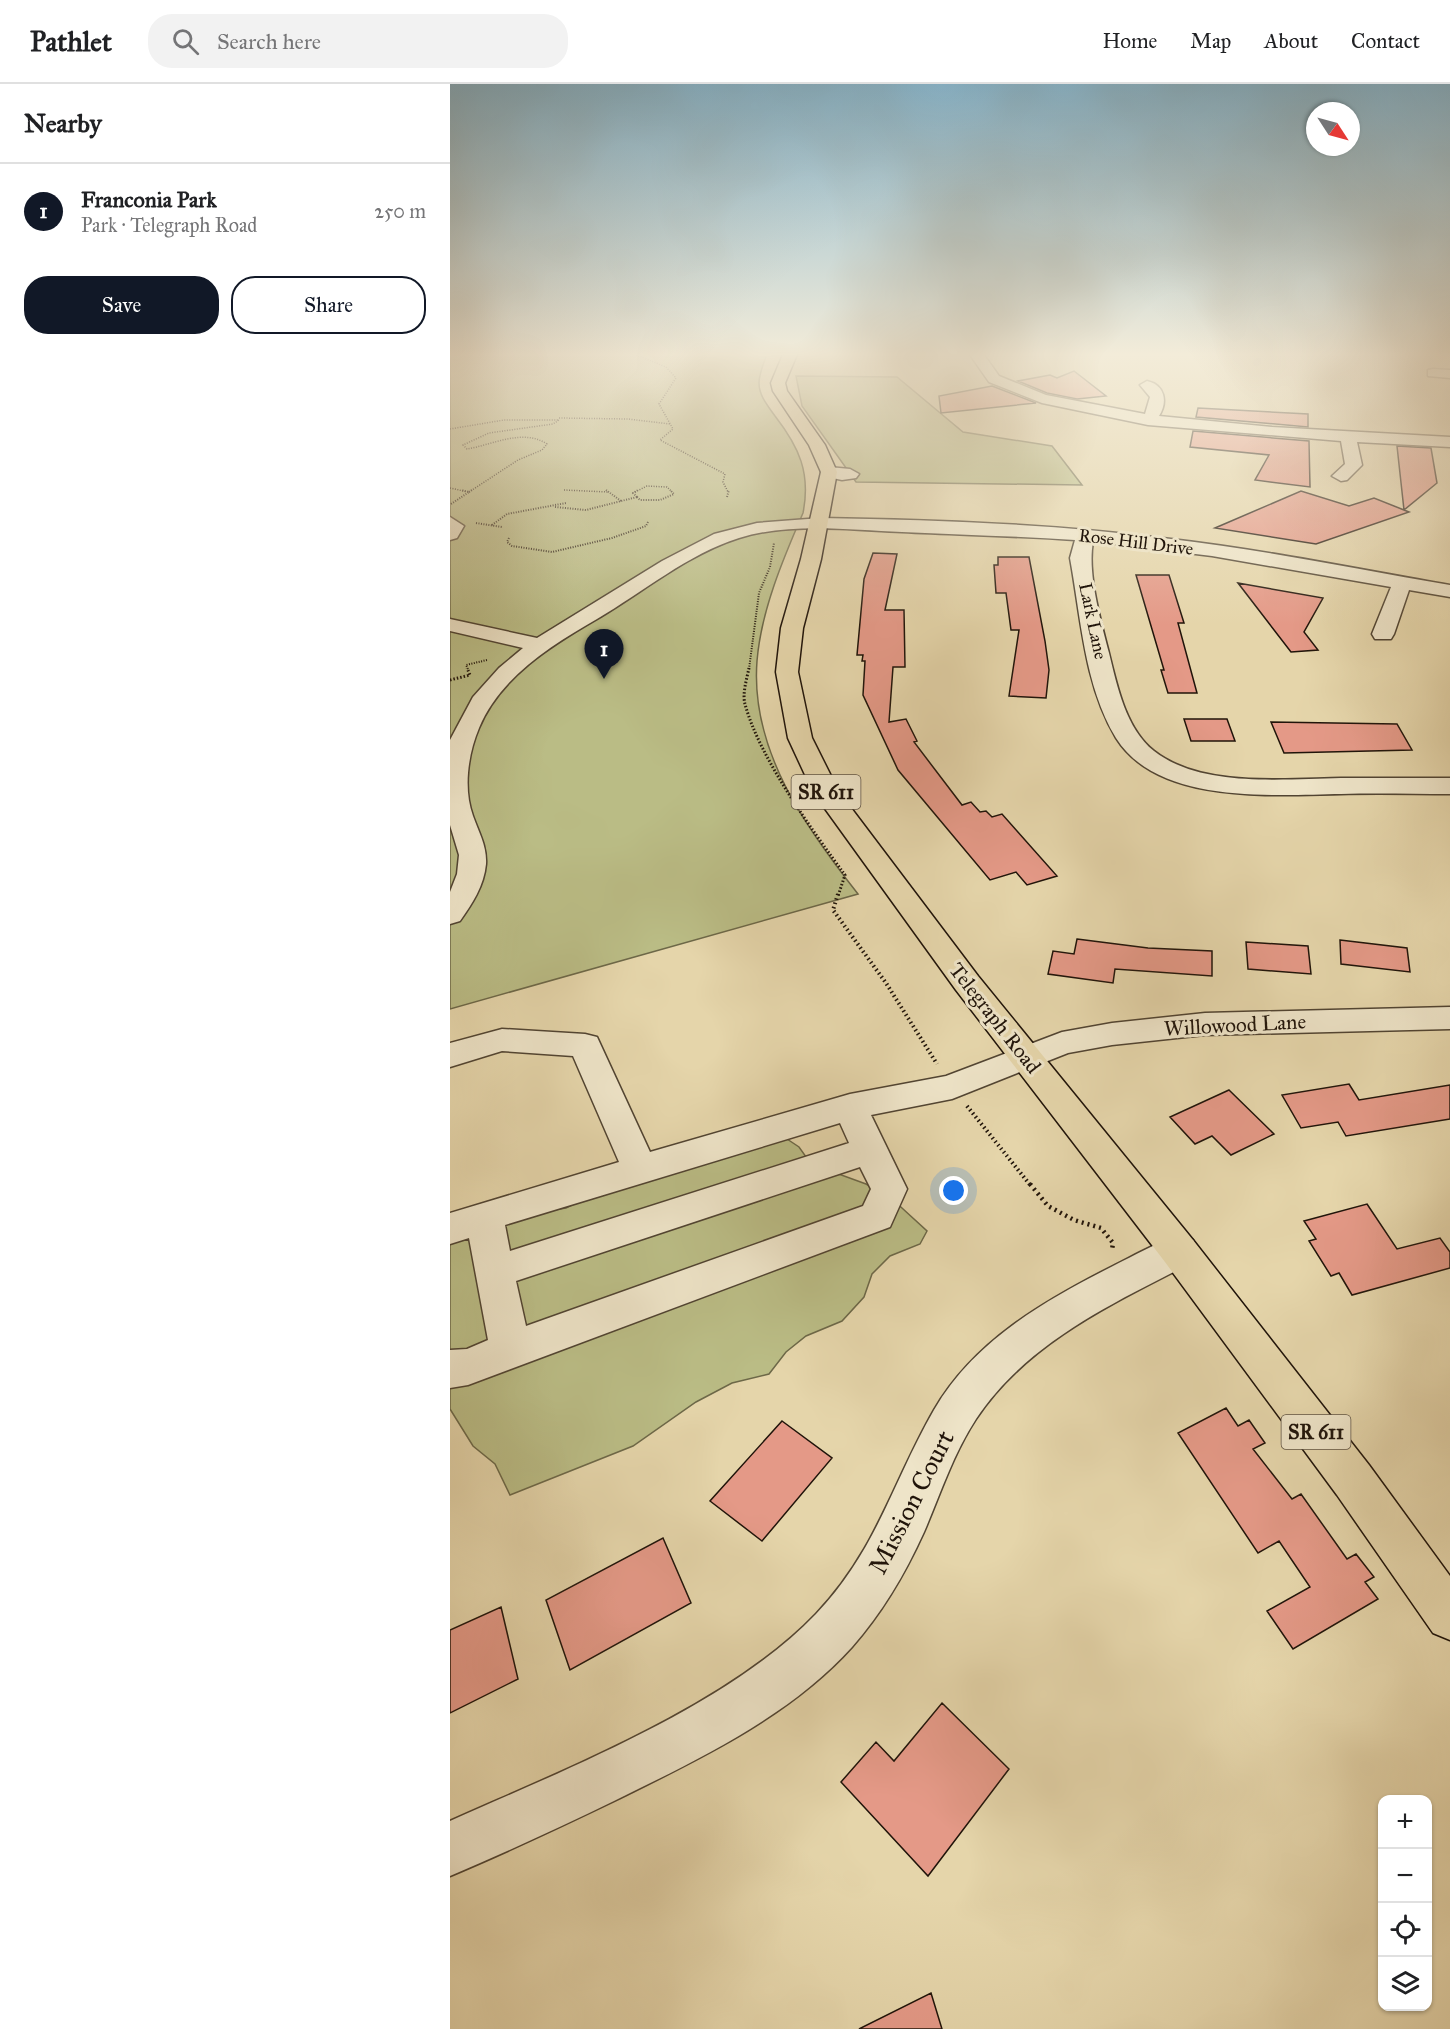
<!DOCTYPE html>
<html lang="en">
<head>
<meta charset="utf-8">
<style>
  body { margin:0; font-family:"IM FELL Great Primer",serif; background:#f2f2f2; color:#202124 }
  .controls { position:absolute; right:18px; bottom:18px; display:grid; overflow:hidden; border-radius:12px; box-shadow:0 2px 4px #0004 }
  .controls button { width:54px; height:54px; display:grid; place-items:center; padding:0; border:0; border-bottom:2px solid #e0e0e0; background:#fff; color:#202124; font:30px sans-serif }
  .compass { position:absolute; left:856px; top:18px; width:54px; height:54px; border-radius:50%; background:#fff; box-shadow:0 2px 4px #0004; rotate:126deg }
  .you { position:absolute; left:504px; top:1107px; width:21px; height:21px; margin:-15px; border:4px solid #fff; border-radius:50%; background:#1a73e8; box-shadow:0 0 0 9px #1a73e833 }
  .badge { display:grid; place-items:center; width:39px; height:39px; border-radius:50%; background:#111827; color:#fff; font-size:20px; font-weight:700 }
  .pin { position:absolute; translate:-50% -50px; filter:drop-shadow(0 2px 3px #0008) }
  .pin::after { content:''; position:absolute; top:32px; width:21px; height:18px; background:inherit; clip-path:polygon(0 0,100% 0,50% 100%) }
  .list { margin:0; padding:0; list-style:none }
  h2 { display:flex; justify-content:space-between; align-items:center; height:78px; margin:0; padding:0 24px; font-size:26px }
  h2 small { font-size:20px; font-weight:400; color:#757577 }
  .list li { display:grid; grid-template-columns:39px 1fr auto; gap:18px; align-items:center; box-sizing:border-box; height:96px; padding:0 24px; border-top:2px solid #e0e0e0 }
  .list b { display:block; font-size:22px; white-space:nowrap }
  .list p { margin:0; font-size:20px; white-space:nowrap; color:#757577 }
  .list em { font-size:20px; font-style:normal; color:#757577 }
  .actions { display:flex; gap:12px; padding:18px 24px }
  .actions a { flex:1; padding:14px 0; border:2px solid #111827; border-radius:24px; text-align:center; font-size:21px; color:#111827 }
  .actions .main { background:#111827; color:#fff }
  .icon { flex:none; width:33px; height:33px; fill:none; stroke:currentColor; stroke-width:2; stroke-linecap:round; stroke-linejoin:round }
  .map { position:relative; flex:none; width:1000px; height:1945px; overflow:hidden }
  header { display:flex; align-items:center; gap:36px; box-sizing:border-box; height:84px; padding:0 30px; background:#fff; border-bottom:2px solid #e0e0e0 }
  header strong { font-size:28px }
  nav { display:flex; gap:33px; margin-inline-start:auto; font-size:21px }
  .search { width:420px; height:54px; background:#f2f2f2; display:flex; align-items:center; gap:15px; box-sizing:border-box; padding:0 21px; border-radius:24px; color:#757577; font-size:22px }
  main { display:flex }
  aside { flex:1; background:#fff }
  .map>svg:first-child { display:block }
  .green { fill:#babc85; stroke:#6d6848; stroke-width:1.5 }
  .building { fill:#e49987; stroke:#20140a; stroke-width:1.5 }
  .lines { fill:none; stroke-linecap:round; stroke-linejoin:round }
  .minor-casing { stroke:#514432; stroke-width:3 }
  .major-casing { stroke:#20140a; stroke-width:3 }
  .path-far4 { stroke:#20140a; stroke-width:1.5; stroke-dasharray:1 1.5; stroke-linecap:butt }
  .path-far3 { stroke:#20140a; stroke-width:2; stroke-dasharray:1 1.5; stroke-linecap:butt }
  .path-far2 { stroke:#20140a; stroke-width:3; stroke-dasharray:1.5 2; stroke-linecap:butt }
  .path-far1 { stroke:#20140a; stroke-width:4; stroke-dasharray:1.5 3; stroke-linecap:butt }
  .path { stroke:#20140a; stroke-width:4.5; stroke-dasharray:2 4; stroke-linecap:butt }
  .minor { fill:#eee4c8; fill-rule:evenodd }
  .major { fill:#e5d5aa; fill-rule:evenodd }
  .labels { text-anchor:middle; stroke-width:6; stroke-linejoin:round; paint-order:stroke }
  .far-street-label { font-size:18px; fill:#20140a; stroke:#eee4c8 }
  .shield { fill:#eee4c8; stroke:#5e5243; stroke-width:1.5 }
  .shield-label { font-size:20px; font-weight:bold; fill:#20140a }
  .street-label { font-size:21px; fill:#20140a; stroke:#eee4c8 }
  .near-street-label { font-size:26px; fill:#20140a; stroke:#eee4c8 }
</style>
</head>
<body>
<header>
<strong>Pathlet</strong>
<div class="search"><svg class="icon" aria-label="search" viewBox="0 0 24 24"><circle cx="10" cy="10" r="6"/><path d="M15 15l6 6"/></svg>Search here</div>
<nav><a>Home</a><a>Map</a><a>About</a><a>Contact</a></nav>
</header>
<main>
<aside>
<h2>Nearby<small></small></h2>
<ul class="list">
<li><span class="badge">1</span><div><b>Franconia Park</b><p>Park · Telegraph Road</p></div><em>250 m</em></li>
</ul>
<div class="actions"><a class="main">Save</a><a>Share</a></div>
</aside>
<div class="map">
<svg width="1000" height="1945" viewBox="0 0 1000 1945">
  <rect width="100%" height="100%" fill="#e5d5aa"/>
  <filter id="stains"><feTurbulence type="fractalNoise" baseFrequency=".00333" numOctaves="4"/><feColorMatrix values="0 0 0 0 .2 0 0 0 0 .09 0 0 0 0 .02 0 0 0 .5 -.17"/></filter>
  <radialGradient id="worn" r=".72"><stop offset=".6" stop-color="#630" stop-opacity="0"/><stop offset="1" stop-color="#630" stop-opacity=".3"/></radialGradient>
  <!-- green -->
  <path class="green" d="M0,268h318c-4,10 -9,21 -9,31 0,13 9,23 16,33 24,31 36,57 28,97 -20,46 -42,98 -46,148 -7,89 49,167 101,233l-408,115z
    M346,292l101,1 66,55 89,14 30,39 -226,-3 -54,-76z
    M331,1051l18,12 12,17 55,20 24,13 37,34 -7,13 -30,12 -18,18 -8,23 -22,24 -36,15 -20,16 -17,22 -37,9 -36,19 -63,44 -123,49 -15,-31 -22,-18 -23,-37v-183l116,-18 26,-13z"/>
  <!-- building -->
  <path class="building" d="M624,287l32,25 -29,3 -30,-6 -29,-12 32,-6 7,3z
    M542,302l44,17 -95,10 -2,-17z
    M748,324l110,6v13l-112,-10z
    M743,347l116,10 1,46 -55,-7 14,-25 -79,-8z
    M947,362l34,2 6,35 -33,27 5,2 -93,32 -101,-16 86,-37 48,15 25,-8 30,12z
    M423,469l24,1 -12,56h19l1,57h-12l-4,55 17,-3 11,22 -3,1 48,63 9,-3 9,10 6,-1 6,6 10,-3 55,62 -30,9 -11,-13 -26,8 -92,-110 -35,-75 2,-34h-3l1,-6h-6l7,-76z
    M548,473h31l16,84 4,29 -3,28 -37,-2 10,-66h-8l-5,-37h-10l-2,-28h4z
    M686,491h33l15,48h-6l19,70h-29l-7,-23h3z
    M788,499l85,15 -19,34 14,18 -27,2z
    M734,635h43l8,22h-44z
    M821,638l126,2 15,26 -128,3z
    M627,855l71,9 64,3v25l-97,-7 -2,14 -65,-9 5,-23 21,3z
    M890,856l67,8 3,24 -69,-8z
    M796,858l62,4 3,28 -63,-5z
    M899,1000l10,16 91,-15v34l-104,17 -8,-14 -37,6 -19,-33z
    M779,1006l45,44 -43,21 -19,-19 -17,8 -25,-27z
    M917,1120l30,45 43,-11 10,14v16l-98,27 -13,-22 -8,3 -22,-35 7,-2 -12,-18z
    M776,1324l12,18 11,-6 16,23 -12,6 39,50 9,-5 46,65 9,-5 18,23 -9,5 13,17 -85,50 -26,-38 43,-24 -31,-46 -21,12 -80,-120z
    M332,1337l50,37 -70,83 -52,-40z
    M213,1454l28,65 -121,67 -24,-70z
    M51,1523l17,72 -68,34v-83z
    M492,1619l67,66 -81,107 -87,-94 35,-40 18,19z
    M481,1909l11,36h-83z"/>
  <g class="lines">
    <!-- minor casing -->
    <g class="minor-casing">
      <path id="minor" d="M518,268h14l17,24 47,19 99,19 5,-17 -10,-12 7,-4c18,4 21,21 12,35l113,11 178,10v10l-93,-5 5,23 -15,15 -6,1 -9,-5 13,-12 -4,-23 -193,-16 -106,-22 -53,-21z
        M983,285l17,1v8l-22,-2v-6z
        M379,383l21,2 9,5 -3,4 -14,2 -19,-4 -2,-4 2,-4z
        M0,433l14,9 -7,12 -7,2z
        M371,434c117,2 234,6 350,21 94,11 186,30 279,46v12l-41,-7 -15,44 -3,5h-16l-3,-5 19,-47 -179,-31 -107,-13 -12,-1c-6,31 8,80 16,111 8,33 17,76 45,98 47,37 130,28 187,27 36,0 73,0 109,0v16c-36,0 -73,-1 -109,0 -68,1 -183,11 -225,-56 -32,-53 -35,-121 -46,-180l5,-18c-58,-4 -115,-5 -173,-8 -52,-2 -112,-10 -163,6 -51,16 -96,54 -142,81 -45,26 -97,58 -118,109 -11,26 -16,61 -6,88 6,17 14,30 13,48 -2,22 -14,40 -26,57l-10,3v-32l7,-18 2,-19 -9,-30v-85l23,-43 26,-29 24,-20 -73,-17v-12l87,19 125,-77 52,-27 43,-11z
        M1000,923v22l-245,6 -93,10 -44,8 -116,46 -81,16 36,74 -17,38 -422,158 -18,3v-38l17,-1 21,-9 -19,-102 -19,6v-31l169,-51 -46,-106 -71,-5 -52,16v-24l52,-14 83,5 12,3 53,115 200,-58 96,-18 116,-44 50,-9 93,-10zM390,1039l9,20 -339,108 -5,-26zM410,1083l11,22 -8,17 -337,120 -10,-45z
        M729,1151l14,5 5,11 -5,11c-79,41 -166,80 -217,157 -23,35 -36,76 -52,113 -19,42 -42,81 -72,115 -63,70 -155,113 -238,154 -54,26 -109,52 -164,75v-55c116,-52 278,-115 366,-207 61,-64 76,-131 118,-204 40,-69 110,-109 179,-144 22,-11 43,-23 66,-31z"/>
    </g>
    <!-- major casing -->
    <g class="major-casing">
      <path id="major" d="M334,268h14l-13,31 2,8 38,54 12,27 -16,87 -18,69 -5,44 14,66 27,54 139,184 215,264 176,225 81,111v64l-17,-7 -96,-138 -172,-233 -209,-272 -143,-198 -25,-54 -12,-66 5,-44 20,-69 20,-87 -12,-27 -36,-54 -2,-8z"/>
    </g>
    <!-- path-far4 -->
    <path class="path-far4" d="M179,268l37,15 10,11 -17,26 14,25 -13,11 65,34 -2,8 5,10
      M109,334l69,1 42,5
      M0,345l54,-9h55l-6,4 -64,9 -26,12 4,4c25,-4 56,-21 80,-5l-5,6 -24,10 -49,32
      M0,404l18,4
      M114,406l44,2
      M185,408l12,-6 20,1 5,5"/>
    <!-- path-far3 -->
    <path class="path-far3" d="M156,406l15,11
      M19,408l3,-2
      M187,413l3,3h20l14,-6 -4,-4
      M187,413l-4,-4 5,-3
      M277,413l2,-7
      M1,420l18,-12 -8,-2
      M105,423l31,3 51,-13
      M26,439l26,4
      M42,441l15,-11 59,-11
      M59,454l-2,4 5,4 40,6 60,-14 34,-12 2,-4
      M18,585l-2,-4 21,-5
      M299,585l10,-76 11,-26 4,-24"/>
    <!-- path-far2 -->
    <path class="path-far2" d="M299,584c-2,10 -7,26 -4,36 14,53 67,126 100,171l-7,21
      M0,596l20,-5 -3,-7"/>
    <!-- path-far1 -->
    <path class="path-far1" d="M388,810l-5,16 53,73 51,81
      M517,1022l64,80"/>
    <!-- path -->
    <path class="path" d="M580,1100l18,22 26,14 27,8 12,15 -1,7"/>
    <!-- minor -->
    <use href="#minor" class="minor"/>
    <!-- major -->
    <use href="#major" class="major"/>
  </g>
  <!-- sky -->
  <linearGradient id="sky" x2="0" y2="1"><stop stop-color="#87b6ce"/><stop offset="0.5" stop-color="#f3ecd9"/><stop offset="1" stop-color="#f3ecd9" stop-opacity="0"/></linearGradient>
  <rect width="1000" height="541" fill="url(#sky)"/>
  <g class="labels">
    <!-- far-street labels -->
    <g class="far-street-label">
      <text transform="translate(686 458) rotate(7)" y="6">Rose Hill Drive</text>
      <text transform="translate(643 537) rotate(78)" y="6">Lark Lane</text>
    </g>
    <!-- shield labels -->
    <g class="shield">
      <rect x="341.5" y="691" width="69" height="34" rx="4.5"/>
      <rect x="831.5" y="1331" width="69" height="34" rx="4.5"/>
    </g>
    <g class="shield-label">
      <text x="376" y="715">SR 611</text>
      <text x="866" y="1355">SR 611</text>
    </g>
    <!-- street labels -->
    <g class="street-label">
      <text transform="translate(545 934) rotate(52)" y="7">Telegraph Road</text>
      <text transform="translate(785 941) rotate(-3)" y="7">Willowood Lane</text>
    </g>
    <!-- near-street labels -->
    <g class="near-street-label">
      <text transform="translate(461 1418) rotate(-63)" y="9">Mission Court</text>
    </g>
  </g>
  <rect width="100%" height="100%" filter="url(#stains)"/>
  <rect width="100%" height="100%" fill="url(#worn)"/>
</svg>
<div class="controls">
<button>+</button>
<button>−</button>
<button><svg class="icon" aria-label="locate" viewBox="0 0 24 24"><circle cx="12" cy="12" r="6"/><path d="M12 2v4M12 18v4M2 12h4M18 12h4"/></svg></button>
<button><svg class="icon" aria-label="layers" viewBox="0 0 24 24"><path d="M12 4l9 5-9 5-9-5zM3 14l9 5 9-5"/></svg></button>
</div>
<svg class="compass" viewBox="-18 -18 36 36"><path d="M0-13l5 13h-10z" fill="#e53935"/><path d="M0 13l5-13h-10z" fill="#757577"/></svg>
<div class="you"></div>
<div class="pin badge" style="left:154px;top:595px">1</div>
</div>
</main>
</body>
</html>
